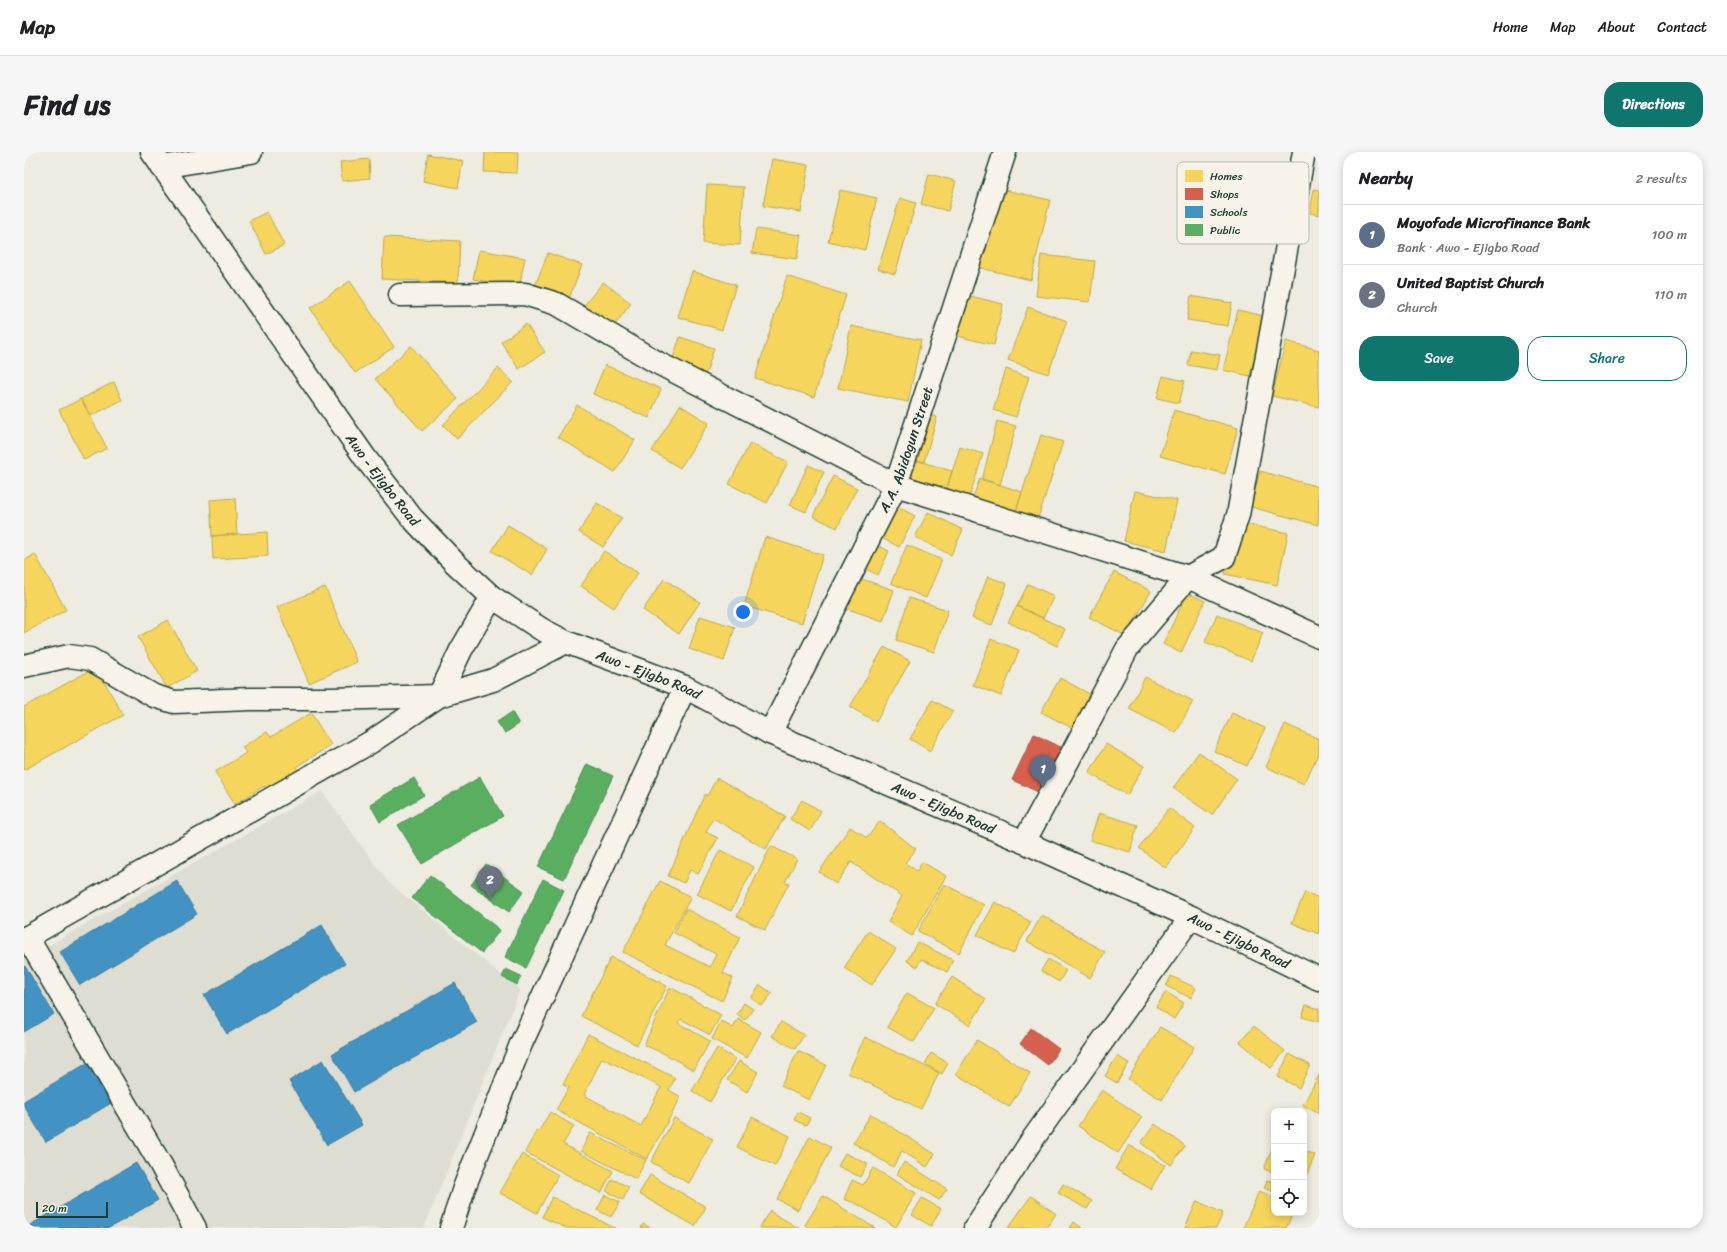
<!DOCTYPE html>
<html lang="en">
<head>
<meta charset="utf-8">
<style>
  body { margin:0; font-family:Sriracha,sans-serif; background:#f6f6f6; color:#202124 }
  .controls { position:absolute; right:12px; bottom:12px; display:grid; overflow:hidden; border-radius:8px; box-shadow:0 2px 10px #0003 }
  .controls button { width:36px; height:36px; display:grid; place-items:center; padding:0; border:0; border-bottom:1px solid #e0e0e0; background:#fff; color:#202124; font:20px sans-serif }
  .scale { position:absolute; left:12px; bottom:10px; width:72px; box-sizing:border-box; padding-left:4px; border:2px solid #1f3d34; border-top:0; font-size:11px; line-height:14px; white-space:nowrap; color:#1f3d34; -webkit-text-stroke:3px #f7f3e8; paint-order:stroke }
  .you { position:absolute; left:719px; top:460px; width:14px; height:14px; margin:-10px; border:3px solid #fff; border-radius:50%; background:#1a73e8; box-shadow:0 0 0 6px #1a73e833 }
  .badge { display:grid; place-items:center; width:26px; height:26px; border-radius:50%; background:#0f766e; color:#fff; font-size:13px; font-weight:700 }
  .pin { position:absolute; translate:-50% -33px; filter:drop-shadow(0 1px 2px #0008) }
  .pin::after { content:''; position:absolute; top:21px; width:14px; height:12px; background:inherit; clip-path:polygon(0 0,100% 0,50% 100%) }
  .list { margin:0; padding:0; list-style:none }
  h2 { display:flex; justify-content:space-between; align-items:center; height:52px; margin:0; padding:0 16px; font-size:17px }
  h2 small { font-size:13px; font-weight:400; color:#757577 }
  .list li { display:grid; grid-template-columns:26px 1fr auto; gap:12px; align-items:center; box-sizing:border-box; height:60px; padding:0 16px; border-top:1px solid #e0e0e0 }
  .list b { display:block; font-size:15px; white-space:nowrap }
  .list p { margin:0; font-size:13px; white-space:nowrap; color:#757577 }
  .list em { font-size:13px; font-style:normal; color:#757577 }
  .actions { display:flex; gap:8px; padding:12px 16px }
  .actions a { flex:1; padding:9px 0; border:1px solid #0f766e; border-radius:16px; text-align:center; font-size:14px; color:#0f766e }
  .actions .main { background:#0f766e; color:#fff }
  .icon { flex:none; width:22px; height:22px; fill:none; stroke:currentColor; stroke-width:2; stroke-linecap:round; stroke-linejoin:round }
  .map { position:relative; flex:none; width:1295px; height:1076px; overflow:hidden; border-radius:16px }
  header { display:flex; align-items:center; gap:24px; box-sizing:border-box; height:56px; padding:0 20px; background:#fff; border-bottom:1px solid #e0e0e0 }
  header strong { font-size:19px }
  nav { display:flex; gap:22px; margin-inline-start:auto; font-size:14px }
  .intro { display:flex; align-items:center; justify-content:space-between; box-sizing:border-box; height:96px; padding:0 24px }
  h1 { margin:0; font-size:28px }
  .button { padding:10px 18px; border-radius:16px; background:#0f766e; color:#fff; font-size:14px; font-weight:700 }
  main { display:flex; gap:24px; padding:0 24px }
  aside { flex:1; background:#fff; border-radius:16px; box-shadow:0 2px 10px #0003 }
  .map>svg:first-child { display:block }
  .built { fill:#ddddd2 }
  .homes { fill:#f6d55c; stroke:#b6a750; fill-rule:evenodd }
  .shops { fill:#d6604d; stroke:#9f5646 }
  .schools { fill:#4393c3; stroke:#387998 }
  .public { fill:#5aae61; stroke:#488c54 }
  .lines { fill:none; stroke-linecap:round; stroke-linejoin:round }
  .minor-casing { stroke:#1f3d34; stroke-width:25 }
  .major-casing { stroke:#1f3d34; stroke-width:25 }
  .minor { stroke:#f7f3e8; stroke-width:22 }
  .major { stroke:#f7f3e8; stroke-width:22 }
  .labels { text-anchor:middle; stroke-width:4; stroke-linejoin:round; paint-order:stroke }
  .street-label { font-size:14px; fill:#1f3d34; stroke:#f7f3e8 }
  .key { fill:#f7f3e8; stroke:#b6bcb2; stroke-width:1 }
  .key-label { font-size:11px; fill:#1f3d34 }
</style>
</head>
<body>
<header>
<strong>Map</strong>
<nav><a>Home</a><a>Map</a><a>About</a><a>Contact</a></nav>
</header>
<div class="intro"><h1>Find us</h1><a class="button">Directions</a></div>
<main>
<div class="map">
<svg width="1295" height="1076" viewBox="0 0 1295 1076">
  <rect width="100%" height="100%" fill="#eeece1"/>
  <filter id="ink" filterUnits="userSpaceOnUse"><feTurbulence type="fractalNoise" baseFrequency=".025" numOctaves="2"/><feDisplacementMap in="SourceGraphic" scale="8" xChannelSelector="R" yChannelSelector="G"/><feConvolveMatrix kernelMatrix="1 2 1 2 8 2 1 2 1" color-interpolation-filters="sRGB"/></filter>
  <g filter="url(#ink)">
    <!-- built -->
    <path class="built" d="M298,639l66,91 132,108 -96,238h-400v-269z"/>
    <!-- homes -->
    <path class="homes" d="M461,0h33l-1,21 -33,-1z
      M404,2l35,7 -5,27 -35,-7z
      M345,7l1,19 -28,3 -2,-19z
      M748,7l37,6 -8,47 -38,-6z
      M905,22l27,7 -8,30 -27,-7z
      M683,33l37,2 -4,58 -37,-2z
      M976,37l50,11 -19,80 -51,-12z
      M1290,37l5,1v25l-9,-2z
      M816,38l37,8 -12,52 -37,-9z
      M876,46l16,5 -21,71 -17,-5z
      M243,60l17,33 -18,9 -17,-33z
      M732,77l45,6 -4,24 -45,-6z
      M360,85l76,4 -2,42 -76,-4z
      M455,98l46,8 -6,30 -46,-9z
      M524,101l34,12 -14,36 -34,-13z
      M1017,103l54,6 -5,41 -54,-6z
      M668,119l44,14 -14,45 -44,-13z
      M763,124l59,19 -32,102 -59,-19z
      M326,129l44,66 -39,26 -45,-65z
      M579,130l28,21 -19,26 -29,-22z
      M942,143l37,9 -9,41 -37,-9z
      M1167,144l41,7 -4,23 -41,-6z
      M1004,155l39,14 -19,53 -40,-14z
      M1214,158l26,6 -14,60 -27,-6z
      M502,172l19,28 -26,17 -18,-27z
      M827,174l70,14 -13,62 -70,-14z
      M656,185l34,11 -9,29 -35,-10z
      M1262,189l33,9v57l-47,-11z
      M387,194l47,53 -36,32 -47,-52z
      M1167,198l29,5 -3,15 -29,-5z
      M581,213l56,24 -12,29 -56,-24z
      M474,216l15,14 -56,57 -14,-14z
      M982,217l23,8 -13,40 -23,-7z
      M1139,224l22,5 -6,22 -22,-5z
      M90,230l8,18 -31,16 -10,-17z
      M57,247l26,49 -23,12 -25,-50z
      M553,253l58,35 -20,32 -57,-35z
      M656,253l29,18 -29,45 -28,-17z
      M1150,258l64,18 -13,46 -65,-18z
      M899,261l14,4 -13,45 -14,-4z
      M973,269l19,5 -16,59 -18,-5z
      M1017,283l22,7 -26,79 -22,-7z
      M726,291l38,19 -21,41 -38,-19z
      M936,295l23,7 -14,44 -23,-7z
      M885,306l43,13 -6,20 -44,-13z
      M784,313l16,7 -18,40 -16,-7z
      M1236,319l59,16 -1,38 -67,-18z
      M809,324l24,12 -20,40 -24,-12z
      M956,326l42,14 -7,22 -43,-14z
      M1111,339l42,9 -11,51 -42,-10z
      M211,346l2,36 -25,2 -2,-36z
      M573,351l25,15 -19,29 -24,-15z
      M874,355l17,9 -16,31 -17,-9z
      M904,360l35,18 -12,25 -36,-18z
      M1212,370l52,11 -11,52 -52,-11z
      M484,373l39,24 -15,26 -40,-24z
      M243,380l1,24 -55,3 -1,-23z
      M741,385l58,18 -21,68 -58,-17z
      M851,392l14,7 -11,24 -14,-7z
      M883,393l35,15 -16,38 -35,-15z
      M580,399l34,22 -24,35 -33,-22z
      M11,402l31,56 -42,23v-72z
      M1090,420l37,19 -25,45 -37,-19z
      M964,424l19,8 -15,41 -20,-7z
      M832,425l38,13 -11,31 -38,-13z
      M640,427l36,23 -21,32 -36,-24z
      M1004,432l26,12 -11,22 -26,-12z
      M301,435l32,75 -48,21 -32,-76z
      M1163,441l18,8 -24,52 -18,-9z
      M885,446l39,12 -14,42 -38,-12z
      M993,454l48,23 -8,17 -49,-24z
      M1193,462l46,19 -12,28 -46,-19z
      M676,464l35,11 -11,34 -35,-12z
      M144,468l29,51 -30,17 -29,-51z
      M967,487l28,11 -18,46 -28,-11z
      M860,495l26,14 -34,61 -26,-15z
      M72,515l27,48 -99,55v-63z
      M1121,525l48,24 -17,32 -47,-24z
      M1036,526l35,19 -19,33 -35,-18z
      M908,548l21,11 -23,40 -20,-12z
      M287,561l20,32 -35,22 3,4 -32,20 -3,-5 -29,18 -20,-32 31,-19 -4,-6 25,-15 4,5z
      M1208,561l33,15 -18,38 -33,-15z
      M1261,572l34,15v13l-15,32 -38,-17z
      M1082,592l38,22 -17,29 -38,-22z
      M1175,600l38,27 -25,36 -39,-27z
      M693,626l68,38 -19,33 -53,-31 -7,14 12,6 -20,36 -8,-4 -6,13 -16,-7 37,-82 2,2z
      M778,648l19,11 -11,20 -20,-12z
      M1145,656l26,20 -29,40 -27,-20z
      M1075,661l39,12 -8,27 -40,-12z
      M856,669l36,28 -11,14 12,8 5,-9 24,14 -34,60 -24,-14 14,-26 -51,-34 -15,22 -17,-12 31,-45 17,11z
      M747,694l26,13 -12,23 4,1 -24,47 -28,-14z
      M696,698l34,17 -23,44 -34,-17z
      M636,729l31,16 -26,48 45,22 6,-13 -42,-21 12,-24 54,28 -17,36 10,5 -11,23 -99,-49z
      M920,732l40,21 -25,48 -41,-22z
      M1281,740l14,6v36l-27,-11z
      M971,750l36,20 -18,32 -36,-19z
      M1018,763l63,37 -15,26 -63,-37z
      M844,779l28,18 -24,36 -28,-17z
      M893,790l36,18 -6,12 -26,-13 -4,8 -10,-6z
      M587,805l56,29 -30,59 -56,-29z
      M1024,807l18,11 -7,12 -18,-11z
      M1147,824l25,12 -5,10 -25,-12z
      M928,825l34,22 -16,26 -35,-21z
      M736,833l12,8 -10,13 -11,-8z
      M648,836l49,27 -11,20 -29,-16 -3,4 32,18 -16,29 -29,-16 -21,-9 25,-56z
      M1142,840l18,11 -10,16 -18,-12z
      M883,841l27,15 -20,34 -27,-15z
      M720,851l9,6 -8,11 -8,-6z
      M1282,853l13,4v13l-17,-5z
      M714,867l23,13 -14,26 -35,-19 9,-18 12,7z
      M757,870l23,13 -9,14 -23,-13z
      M1230,874l31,25 -14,17 -31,-26z
      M1136,875l34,20 -32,53 -34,-21z
      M564,882l87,44 -6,12 12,7 -34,62 -91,-49 13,-23 -6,-2zM578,906l59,29 -20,39 -57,-31z
      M841,885l74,36 -18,36 -73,-36z
      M953,888l53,33 -21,34 -53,-33z
      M693,896l18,11 -25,43 -18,-11z
      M774,899l28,14 -17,35 -28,-14z
      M907,901l17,10 -6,11 -17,-10z
      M1265,902l21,11 -11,23 -21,-11z
      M1093,904l12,7 -12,20 -12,-7z
      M715,909l19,11 -11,20 -20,-12z
      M1295,923v39l-16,-9z
      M1078,938l40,27 -24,36 -40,-27z
      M526,960l24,14 -11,18 50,27 -12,22 -76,-41 12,-22 2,1z
      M774,960l12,6 -4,7 -12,-5z
      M847,962l64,40 -8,13 -25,-16 -9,16 -40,-24z
      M728,965l38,19 -15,30 -38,-19z
      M650,966l39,21 -24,44 -38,-21z
      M1131,972l30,22 -14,19 -30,-22z
      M566,981l56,27 -10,19 -55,-28z
      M786,984l21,12 -33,62 -21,-11z
      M1250,991v30l-10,-4z
      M1105,993l36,20 -14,24 -36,-20z
      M1280,999l11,4 -11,26z
      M821,1001l23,11 -8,13 -22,-11z
      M498,1002l36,21 -21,38 -37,-20z
      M880,1010l43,27 -8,11 -42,-26z
      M849,1016l43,25 -20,34 -39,-23 -13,-5 8,-19 11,5z
      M626,1023l56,32 -11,19 -56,-32z
      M588,1027l17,8 -6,13 -17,-9z
      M1243,1028l7,2 -1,9 -9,-3z
      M1039,1032l29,17 -5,8 -29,-16z
      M1235,1039l15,6v16h19l-7,15h-43z
      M581,1043l15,7 -9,15 -14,-7z
      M799,1044l52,32h-66l-4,-3z
      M1007,1044l25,18 -10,14h-38z
      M528,1045l63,31h-49l-24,-11z
      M898,1046l19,11 -10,17 -19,-11z
      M1173,1049l26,12 -7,15h-31z
      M746,1058l1,2 28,16h-40z
      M1050,1070l8,6h-12z
      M619,1072l8,4h-10z"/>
    <!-- shops -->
    <path class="shops" d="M1010,582l37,18 -22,45 -37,-17z
      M1007,876l28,21 -11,16 -28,-21z"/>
    <!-- schools -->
    <path class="schools" d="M153,729l20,33 -117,71 -20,-33z
      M298,773l23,39 -118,70 -23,-39z
      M1,814l29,48 -30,18v-65z
      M431,831l22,39 -123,70 -22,-38z
      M70,907l24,40 -72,43 -22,-36v-5z
      M299,908l39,65 -35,20 -38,-64z
      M112,1011l22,37 -49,28h-84z"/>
    <!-- public -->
    <path class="public" d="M488,560l7,12 -14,9 -8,-11z
      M563,612l26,12 -49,103 -26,-12z
      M456,625l23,39 -81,48 -24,-39z
      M390,626l10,17 -44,27 -10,-18z
      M462,712l38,27 -15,21 -38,-27z
      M406,723l70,55 -18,23 -70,-55z
      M519,727l21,11 -38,78 -21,-11z
      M482,817l15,7 -4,9 -15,-8z"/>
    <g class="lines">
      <!-- minor casing -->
      <g class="minor-casing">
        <g id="minor">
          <path d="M138,15l89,-15"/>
          <path d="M376,143l125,-1 32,10 101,59 238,122 292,92 131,60"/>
          <path d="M0,514l45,-10 21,3 64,37 20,6 77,-3h80l108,-3 54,-16 73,-38"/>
          <path id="s1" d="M746,581l126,-248 109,-333"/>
          <path d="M1000,690l44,-81 59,-112 61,-72 36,-20 14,-42 66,-363"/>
          <path d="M3,785l134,228 34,63"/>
          <path d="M0,787l347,-197 68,-46 22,-46 31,-53"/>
          <path d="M427,1076l13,-40 57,-144 164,-357"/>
          <path d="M951,1076l55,-85 161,-226"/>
        </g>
      </g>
      <!-- major casing -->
      <g class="major-casing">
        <g id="major">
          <path id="s2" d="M128,0l214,307 46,59 44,46 36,33 49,32 25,13 119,45 85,46 254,109 167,75 128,62"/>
        </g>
      </g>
      <!-- minor -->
      <use href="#minor" class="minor"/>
      <!-- major -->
      <use href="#major" class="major"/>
    </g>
  </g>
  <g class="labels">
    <!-- street labels -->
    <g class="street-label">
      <text dy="5" stroke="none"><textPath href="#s1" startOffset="315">A.A. Abidogun Street</textPath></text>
      <text dy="5" stroke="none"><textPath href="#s2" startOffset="401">Awo - Ejigbo Road</textPath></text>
      <text dy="5" stroke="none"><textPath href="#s2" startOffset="737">Awo - Ejigbo Road</textPath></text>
      <text dy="5" stroke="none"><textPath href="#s2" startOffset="1061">Awo - Ejigbo Road</textPath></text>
      <text dy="5" stroke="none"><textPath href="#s2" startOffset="1385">Awo - Ejigbo Road</textPath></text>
    </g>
  </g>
  <!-- legend -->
  <rect x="1153" y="10" width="132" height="82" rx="6" class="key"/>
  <rect x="1161" y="18" width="18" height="12" fill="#f6d55c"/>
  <rect x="1161" y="36" width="18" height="12" fill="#d6604d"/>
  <rect x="1161" y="54" width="18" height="12" fill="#4393c3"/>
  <rect x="1161" y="72" width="18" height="12" fill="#5aae61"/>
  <g class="key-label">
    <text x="1186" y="28">Homes</text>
    <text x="1186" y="46">Shops</text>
    <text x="1186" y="64">Schools</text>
    <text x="1186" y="82">Public</text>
  </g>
</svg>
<div class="controls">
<button>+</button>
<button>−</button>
<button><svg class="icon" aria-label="locate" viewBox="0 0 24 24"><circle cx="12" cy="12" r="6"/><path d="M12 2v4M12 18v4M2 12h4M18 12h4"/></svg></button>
</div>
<div class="scale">20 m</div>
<div class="you"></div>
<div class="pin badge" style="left:1019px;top:636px;background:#5c6f8a">1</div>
<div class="pin badge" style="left:466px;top:747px;background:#6b7280">2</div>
</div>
<aside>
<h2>Nearby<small>2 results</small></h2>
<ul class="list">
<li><span class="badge" style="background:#5c6f8a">1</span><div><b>Moyofade Microfinance Bank</b><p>Bank · Awo - Ejigbo Road</p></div><em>100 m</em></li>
<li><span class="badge" style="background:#6b7280">2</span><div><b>United Baptist Church</b><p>Church</p></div><em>110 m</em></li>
</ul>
<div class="actions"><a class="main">Save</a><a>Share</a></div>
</aside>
</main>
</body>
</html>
